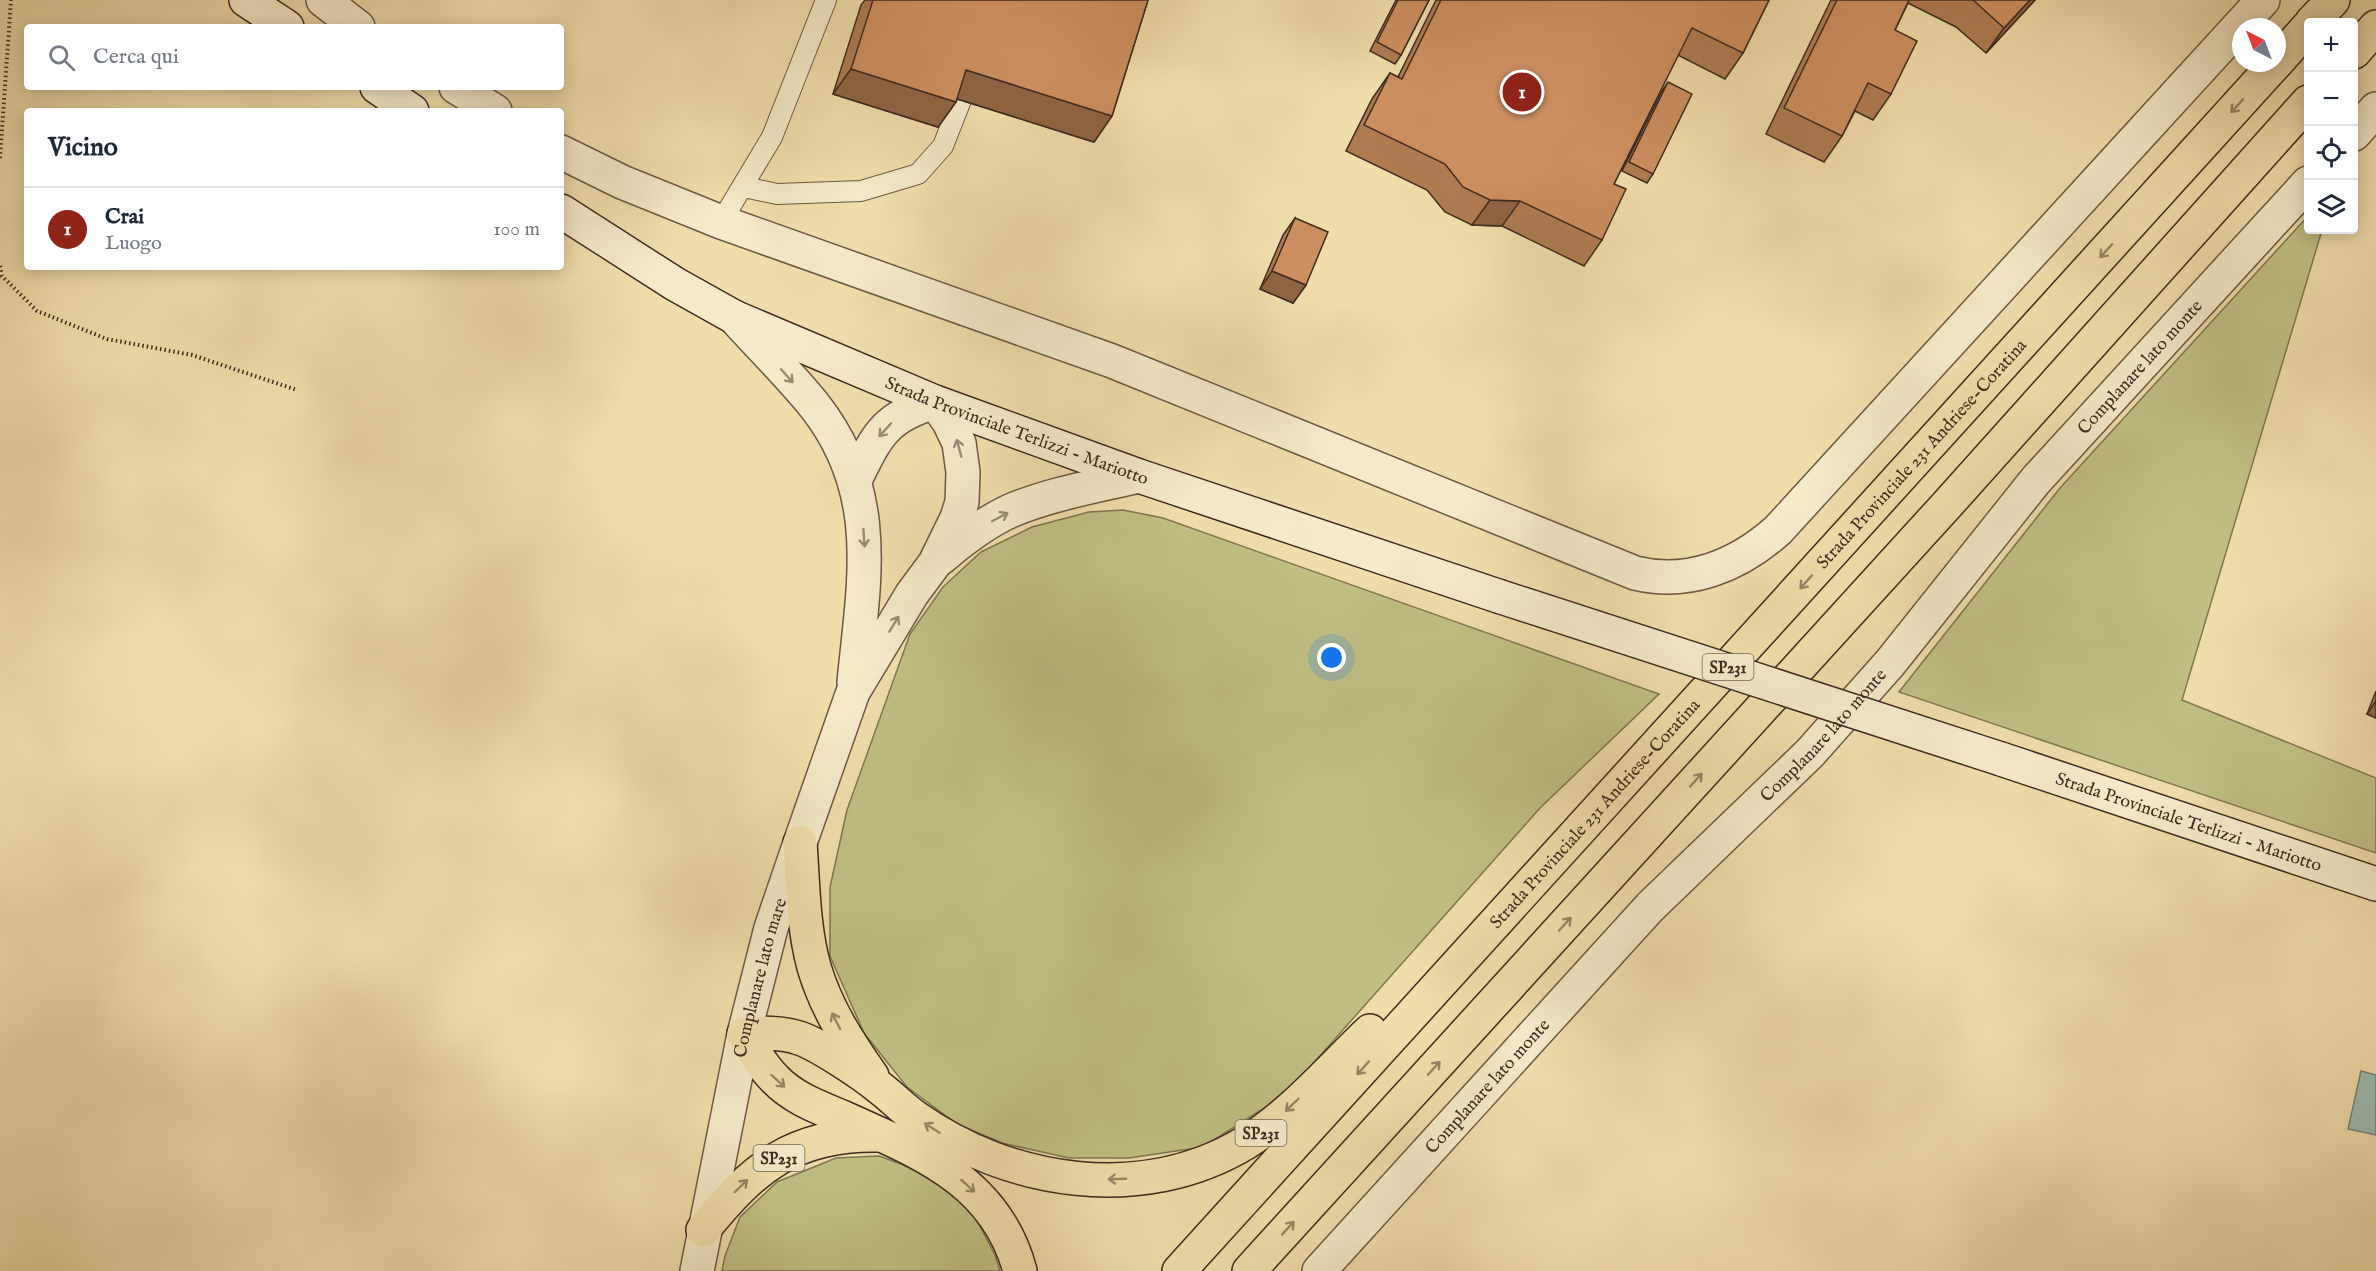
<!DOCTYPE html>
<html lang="it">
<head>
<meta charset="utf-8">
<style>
  body { margin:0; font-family:"IM FELL English",serif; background:#f2f2f3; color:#1f2937 }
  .controls { position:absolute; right:18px; top:18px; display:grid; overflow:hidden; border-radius:6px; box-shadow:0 3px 15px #0003 }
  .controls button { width:54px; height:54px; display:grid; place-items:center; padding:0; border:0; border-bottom:2px solid #e0e1e3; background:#fff; color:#1f2937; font:30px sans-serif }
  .compass { position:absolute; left:2232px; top:18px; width:54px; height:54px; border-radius:50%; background:#fff; box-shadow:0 3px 15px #0003; rotate:318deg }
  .you { position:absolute; left:1332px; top:658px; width:21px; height:21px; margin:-15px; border:4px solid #fff; border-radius:50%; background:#1a73e8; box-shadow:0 0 0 9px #1a73e833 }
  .badge { display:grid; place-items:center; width:39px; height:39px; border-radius:50%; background:#8f2418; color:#fff; font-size:20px; font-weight:700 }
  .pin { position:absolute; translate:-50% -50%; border:3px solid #fff; box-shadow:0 2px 6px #0006 }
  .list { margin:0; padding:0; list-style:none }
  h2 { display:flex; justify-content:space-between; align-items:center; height:78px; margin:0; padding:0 24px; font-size:26px }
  h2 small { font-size:20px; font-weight:400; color:#747a83 }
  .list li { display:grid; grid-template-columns:39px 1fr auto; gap:18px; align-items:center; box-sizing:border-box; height:84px; padding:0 24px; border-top:2px solid #e0e1e3 }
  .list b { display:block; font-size:22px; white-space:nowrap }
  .list p { margin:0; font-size:20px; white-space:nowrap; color:#747a83 }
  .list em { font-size:20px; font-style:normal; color:#747a83 }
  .icon { flex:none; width:33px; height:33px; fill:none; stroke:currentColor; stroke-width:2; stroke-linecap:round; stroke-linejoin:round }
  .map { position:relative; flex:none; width:2376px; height:1271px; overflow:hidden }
  .search { position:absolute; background:#fff; box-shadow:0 3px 15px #0003; left:24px; top:24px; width:540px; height:66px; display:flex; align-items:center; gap:15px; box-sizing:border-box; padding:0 21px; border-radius:6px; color:#747a83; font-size:22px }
  .panel { position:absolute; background:#fff; box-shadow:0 3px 15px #0003; left:24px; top:108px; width:540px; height:162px; border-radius:6px }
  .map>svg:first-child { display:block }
  .green { fill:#c1bf84; stroke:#807552; stroke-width:1.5 }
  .water { fill:#9cbab1; stroke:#778177; stroke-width:1.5 }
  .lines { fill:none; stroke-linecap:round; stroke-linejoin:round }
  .service-casing { stroke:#6c5843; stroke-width:22 }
  .minor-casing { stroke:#6c5843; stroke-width:36 }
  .tertiary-casing { stroke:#6c5843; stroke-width:36 }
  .secondary-casing { stroke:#3f2b20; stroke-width:36 }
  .trunk-casing { stroke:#3f2b20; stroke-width:36 }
  .path { stroke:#3f2b20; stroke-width:4; stroke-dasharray:1.5 3; stroke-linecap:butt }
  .service { stroke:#f6e9c9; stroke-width:20 }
  .minor { stroke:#f6e9c9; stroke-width:33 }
  .tertiary { stroke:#f6e9c9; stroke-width:33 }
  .secondary { stroke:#f6e9c9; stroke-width:33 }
  .trunk { stroke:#f1ddac; stroke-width:33 }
  .secondary-bridge-casing { stroke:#3f2b20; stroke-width:36; stroke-linecap:butt }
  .secondary-bridge { stroke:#f6e9c9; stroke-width:33 }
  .wall { fill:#af7b53; stroke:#3f2b20; stroke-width:1.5 }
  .shaded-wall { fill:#8f6444; stroke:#3f2b20; stroke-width:1.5 }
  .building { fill:#cc8f61; stroke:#3f2b20; stroke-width:1.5 }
  .oneway { stroke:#988466 }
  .oneway2 { stroke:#9a8a74 }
  .labels { text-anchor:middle; stroke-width:4.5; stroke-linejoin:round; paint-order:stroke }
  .shield { fill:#f6e9c9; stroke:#766453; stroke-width:1.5 }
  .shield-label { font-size:16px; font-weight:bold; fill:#3f2b20 }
  .street-label { font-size:18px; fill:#3f2b20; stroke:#f6e9c9 }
</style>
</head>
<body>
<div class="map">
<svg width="2376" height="1271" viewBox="0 0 2376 1271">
  <rect width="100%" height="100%" fill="#f1ddac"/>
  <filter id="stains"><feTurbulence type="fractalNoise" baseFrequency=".00333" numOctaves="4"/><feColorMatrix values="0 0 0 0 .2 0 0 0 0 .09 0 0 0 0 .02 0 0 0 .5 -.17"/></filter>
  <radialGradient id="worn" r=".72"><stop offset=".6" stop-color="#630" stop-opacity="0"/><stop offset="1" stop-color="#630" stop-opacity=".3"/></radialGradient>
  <!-- green -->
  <path class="green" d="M2308,216v14h14l-140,470 194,78v75l-477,-161 161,-204z
    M1123,510l40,8 496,176 -119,114 -254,286 -83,53 -74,11h-60l-67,-15 -45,-19 -50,-37 -43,-54 -34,-77v-69l17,-77 63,-176 33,-47 38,-35 51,-25 57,-15z
    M879,1156l52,19 42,38 22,42 5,16h-278l3,-15 15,-39 37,-35 59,-24z"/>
  <!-- water -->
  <path class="water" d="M2361,1071l15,4v60l-28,-6z"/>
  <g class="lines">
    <!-- service casing -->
    <g class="service-casing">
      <path id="service" d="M744,187l33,7 84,-3 57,-17 25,-28 18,-46
        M721,222l51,-85 54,-137"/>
    </g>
    <!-- minor casing -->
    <g class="minor-casing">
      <path id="minor" d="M323,0l35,27
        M456,87l39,24
        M561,152l61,30 99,40 391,139 523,212c53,13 103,-7 143,-43l485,-530"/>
    </g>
    <!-- tertiary casing -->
    <g class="tertiary-casing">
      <g id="tertiary">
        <path d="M2354,134l22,-25"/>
        <path d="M734,317c26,29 55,57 80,88 69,87 50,175 40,277"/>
        <path d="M941,558c21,-18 43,-35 69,-47 40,-17 86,-25 129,-35"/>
        <path id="s1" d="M697,1271l47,-237 27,-106 29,-85 53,-151 59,-98 23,-31 22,-45 5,-16 1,-30 -4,-29 -10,-21 -14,-20c-51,15 -58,34 -80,78"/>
        <path id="s2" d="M1319,1271l331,-364 160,-154 80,-90 146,-183 272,-297"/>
      </g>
    </g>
    <!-- secondary casing -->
    <g class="secondary-casing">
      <g id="secondary">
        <path d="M246,0l41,27"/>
        <path d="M377,87l35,24"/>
        <path id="s3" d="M561,211l114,73 59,33 201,85 204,74 359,120"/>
        <path id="s4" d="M2001,759l375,125"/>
      </g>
    </g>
    <!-- trunk casing -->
    <g class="trunk-casing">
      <g id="trunk">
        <path d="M2312,22l21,-22"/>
        <path d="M2354,52l22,-25"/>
        <path d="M2277,62l31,-35"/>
        <path d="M800,843c3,41 3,84 14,124 12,41 34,75 58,109"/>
        <path d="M703,1230c50,-62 90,-96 174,-95"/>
        <path d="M1020,1271c-24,-91 -101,-119 -178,-154 -24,-10 -49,-19 -67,-38 -13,-13 -22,-29 -31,-45 19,-1 37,-2 55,4 19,6 64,36 81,50 12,9 22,20 35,29 94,67 227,88 330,26 45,-27 87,-76 125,-112"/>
        <path id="s5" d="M1179,1271l1097,-1208"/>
        <path d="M1249,1271l695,-763 364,-406"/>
      </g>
    </g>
    <!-- path -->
    <path class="path" d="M0,158l11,-158
      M0,266l2,10 35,35 70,28 85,16 105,35"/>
    <!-- service -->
    <use href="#service" class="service"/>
    <!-- minor -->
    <use href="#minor" class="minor"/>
    <!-- tertiary -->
    <use href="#tertiary" class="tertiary"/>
    <!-- secondary -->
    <use href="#secondary" class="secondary"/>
    <!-- trunk -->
    <use href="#trunk" class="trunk"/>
    <!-- secondary-bridge casing -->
    <g class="secondary-bridge-casing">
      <path id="secondary-bridge" d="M1498,596l503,163"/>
    </g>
    <!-- secondary-bridge -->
    <use href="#secondary-bridge" class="secondary-bridge"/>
  </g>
  <!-- wall -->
  <path class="wall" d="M865,0h283l-36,116 -18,26 -137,-43 -1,3 -18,25 -105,-33 28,-89z
    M1396,0h33l-28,55 -6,9 -25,-13z
    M1436,0h333l-26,53 -18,26 -47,-24 -64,129 -12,56 -18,26 -82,-40 -30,-1 -27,-13 -18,-22 -81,-39 26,-52 18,-26 8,4z
    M1831,0h204l-49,53 -30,-26 -48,-24 -13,27 -4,64 -18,26 -18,-9 -13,25 -18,26 -58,-28z
    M1668,82l-15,92 -6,9 -25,-12 40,-80z
    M1295,218l11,67 -13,18 -33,-14 23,-54z
    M2376,691v27l-9,-4z"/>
  <!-- shaded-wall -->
  <path class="shaded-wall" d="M2030,0h5l-49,53 18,-25z
    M851,69l105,33 -18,25 -105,-33z
    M966,70l146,46 -18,26 -146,-46z
    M1490,200l30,1 -18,25 -30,-1z
    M1272,271l34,14 -13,18 -33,-14z
    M2376,701v17l-9,-4z"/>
  <!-- building -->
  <path class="building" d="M873,0h275l-36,116 -146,-46 -10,32 -105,-33z
    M1398,0h31l-28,55 -24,-13z
    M1441,0h328l-26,53 -51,-25 -78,156 12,5 -24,51 -82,-39 -30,-1 -27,-13 -18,-23 -81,-39 26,-52 12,6z
    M1837,0h72l-14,30 22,11 -26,53 -23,-11 -26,53 -58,-28z
    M1973,0h57l-26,28z
    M1668,82l24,12 -39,80 -24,-12z
    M1295,218l33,14 -22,53 -34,-14z"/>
  <!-- one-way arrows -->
  <defs><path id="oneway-shaft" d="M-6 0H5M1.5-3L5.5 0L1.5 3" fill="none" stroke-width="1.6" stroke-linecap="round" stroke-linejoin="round" transform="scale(1.5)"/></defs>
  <g class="oneway">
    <use href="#oneway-shaft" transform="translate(2237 106) rotate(132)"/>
    <use href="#oneway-shaft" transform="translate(2106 251) rotate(132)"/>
    <use href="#oneway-shaft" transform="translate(1806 582) rotate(132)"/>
    <use href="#oneway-shaft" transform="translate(1696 780) rotate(-48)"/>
    <use href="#oneway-shaft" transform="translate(1565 924) rotate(-48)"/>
    <use href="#oneway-shaft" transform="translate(836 1021) rotate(-117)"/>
    <use href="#oneway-shaft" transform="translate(1363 1068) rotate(132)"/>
    <use href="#oneway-shaft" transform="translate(1434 1068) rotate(-48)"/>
    <use href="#oneway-shaft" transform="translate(778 1081) rotate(42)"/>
    <use href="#oneway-shaft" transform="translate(1292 1105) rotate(136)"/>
    <use href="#oneway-shaft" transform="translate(932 1128) rotate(-148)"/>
    <use href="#oneway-shaft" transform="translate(1117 1179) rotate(178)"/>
    <use href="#oneway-shaft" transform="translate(741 1186) rotate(-44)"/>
    <use href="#oneway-shaft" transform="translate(968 1186) rotate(42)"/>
    <use href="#oneway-shaft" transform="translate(1288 1228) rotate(-48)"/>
  </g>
  <g class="oneway2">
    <use href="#oneway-shaft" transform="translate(787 376) rotate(48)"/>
    <use href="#oneway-shaft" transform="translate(885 430) rotate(132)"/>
    <use href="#oneway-shaft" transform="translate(959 448) rotate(-105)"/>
    <use href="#oneway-shaft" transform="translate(1000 517) rotate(-28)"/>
    <use href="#oneway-shaft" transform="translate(864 538) rotate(86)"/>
    <use href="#oneway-shaft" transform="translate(894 624) rotate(-59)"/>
  </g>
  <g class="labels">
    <!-- shield labels -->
    <g class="shield">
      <rect x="1702.5" y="654" width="51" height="26" rx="4.5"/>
      <rect x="1235.5" y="1120" width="51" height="26" rx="4.5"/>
      <rect x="753.5" y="1145" width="51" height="26" rx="4.5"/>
    </g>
    <g class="shield-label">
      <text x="1728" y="673">SP231</text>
      <text x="1261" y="1139">SP231</text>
      <text x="779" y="1164">SP231</text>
    </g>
    <!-- street labels -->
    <g class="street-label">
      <text dy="6" stroke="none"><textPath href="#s2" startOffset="1222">Complanare lato monte</textPath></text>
      <text dy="6" stroke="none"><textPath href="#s3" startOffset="508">Strada Provinciale Terlizzi - Mariotto</textPath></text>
      <text dy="6" stroke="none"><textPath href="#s5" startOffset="1104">Strada Provinciale 231 Andriese-Coratina</textPath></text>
      <text dy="6" stroke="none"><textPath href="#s2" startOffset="736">Complanare lato monte</textPath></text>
      <text dy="6" stroke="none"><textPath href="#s5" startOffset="618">Strada Provinciale 231 Andriese-Coratina</textPath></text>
      <text dy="6" stroke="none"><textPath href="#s4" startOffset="198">Strada Provinciale Terlizzi - Mariotto</textPath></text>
      <text dy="6" stroke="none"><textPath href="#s1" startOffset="300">Complanare lato mare</textPath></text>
      <text dy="6" stroke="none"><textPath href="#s2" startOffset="250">Complanare lato monte</textPath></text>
    </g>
  </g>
  <rect width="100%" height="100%" filter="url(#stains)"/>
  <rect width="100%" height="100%" fill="url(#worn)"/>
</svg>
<div class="controls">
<button>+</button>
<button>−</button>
<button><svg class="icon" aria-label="locate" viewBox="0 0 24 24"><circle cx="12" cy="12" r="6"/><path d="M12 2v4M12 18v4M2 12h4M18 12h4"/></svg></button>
<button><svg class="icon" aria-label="layers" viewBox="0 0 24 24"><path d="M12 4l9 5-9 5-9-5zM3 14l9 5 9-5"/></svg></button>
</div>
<svg class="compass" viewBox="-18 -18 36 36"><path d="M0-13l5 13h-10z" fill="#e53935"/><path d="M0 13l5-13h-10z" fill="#747a83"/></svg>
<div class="you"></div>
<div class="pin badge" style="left:1522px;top:92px">1</div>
<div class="search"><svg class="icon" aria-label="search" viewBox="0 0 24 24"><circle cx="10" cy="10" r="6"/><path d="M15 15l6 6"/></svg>Cerca qui</div>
<section class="panel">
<h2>Vicino<small></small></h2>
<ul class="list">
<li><span class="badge">1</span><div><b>Crai</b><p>Luogo</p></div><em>100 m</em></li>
</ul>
</section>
</div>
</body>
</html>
